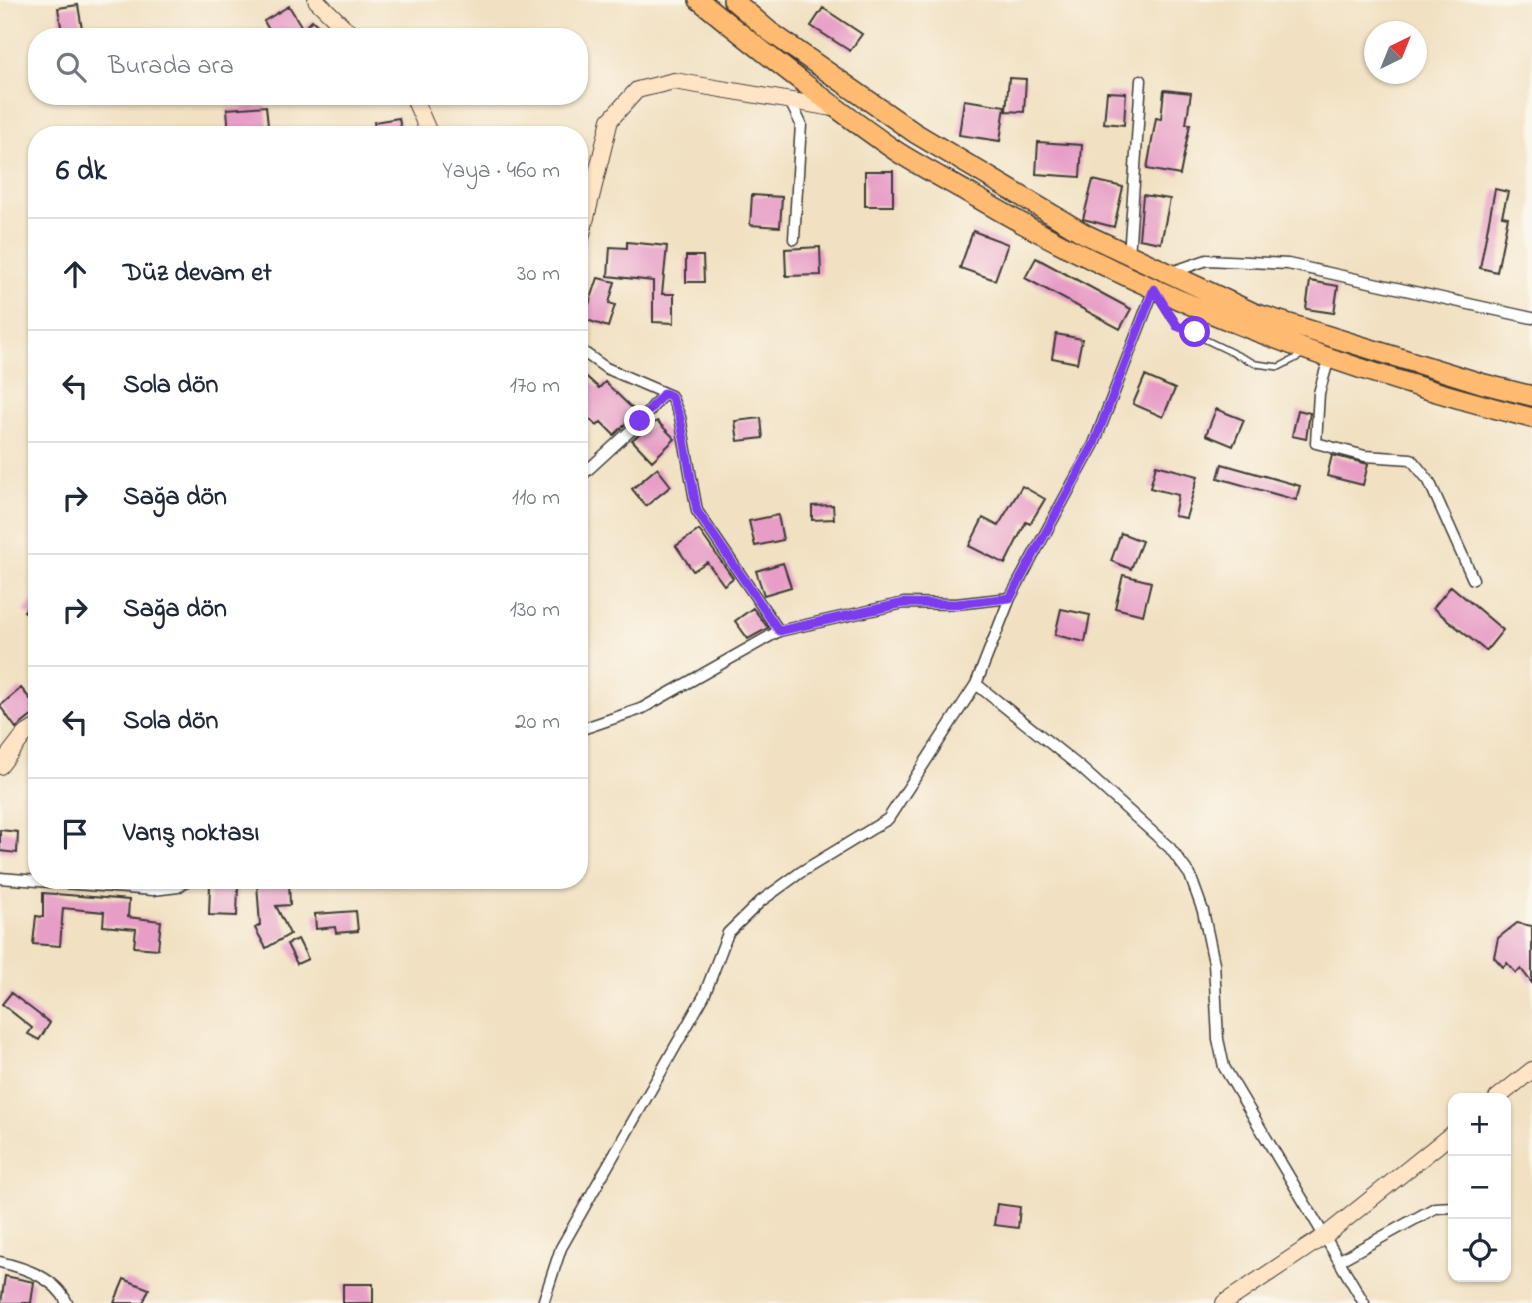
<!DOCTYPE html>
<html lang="tr">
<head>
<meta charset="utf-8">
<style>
  body { margin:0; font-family:"Indie Flower",sans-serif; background:#f2f2f3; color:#1f2937 }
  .controls { position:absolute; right:21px; bottom:21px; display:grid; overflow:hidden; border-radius:14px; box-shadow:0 2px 5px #0004 }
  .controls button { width:63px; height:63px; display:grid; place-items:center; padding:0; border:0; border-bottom:2px solid #e0e1e3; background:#fff; color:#1f2937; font:35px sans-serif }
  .compass { position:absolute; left:1364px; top:21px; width:63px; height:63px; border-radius:50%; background:#fff; box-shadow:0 2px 5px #0004; rotate:43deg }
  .stop { position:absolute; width:21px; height:21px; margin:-16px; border:5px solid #7c3aed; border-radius:50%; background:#fff }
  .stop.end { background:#7c3aed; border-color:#fff; box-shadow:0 2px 7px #0008 }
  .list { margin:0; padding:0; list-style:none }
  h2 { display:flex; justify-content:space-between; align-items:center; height:91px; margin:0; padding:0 28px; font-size:30px }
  h2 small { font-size:23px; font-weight:400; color:#747a83 }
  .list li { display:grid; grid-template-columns:46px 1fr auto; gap:21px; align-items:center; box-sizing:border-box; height:112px; padding:0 28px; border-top:2px solid #e0e1e3 }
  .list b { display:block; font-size:26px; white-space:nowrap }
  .list em { font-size:23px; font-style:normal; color:#747a83 }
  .icon { flex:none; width:38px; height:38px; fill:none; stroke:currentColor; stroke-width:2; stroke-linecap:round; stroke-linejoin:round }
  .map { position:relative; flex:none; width:1532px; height:1303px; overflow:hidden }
  .search { position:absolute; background:#fff; box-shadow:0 2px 5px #0004; left:28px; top:28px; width:560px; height:77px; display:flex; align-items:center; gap:18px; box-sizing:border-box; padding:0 24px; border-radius:28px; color:#747a83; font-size:26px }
  .panel { position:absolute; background:#fff; box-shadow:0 2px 5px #0004; left:28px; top:126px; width:560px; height:763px; border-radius:28px }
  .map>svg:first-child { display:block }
  .building { fill:#e79dc6 }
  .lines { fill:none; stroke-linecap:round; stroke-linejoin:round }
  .lane-casing { stroke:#3c3935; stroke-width:8 }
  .street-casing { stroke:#3c3935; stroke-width:13 }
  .secondary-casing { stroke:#3c3935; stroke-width:18 }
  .highway-casing { stroke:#3c3935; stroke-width:22 }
  .lane { stroke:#fff; stroke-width:5 }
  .street { stroke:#fff; stroke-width:10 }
  .secondary { stroke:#ffe4c6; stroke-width:16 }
  .highway { stroke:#ffbb71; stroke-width:19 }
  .route { stroke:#7c3aed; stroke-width:9 }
</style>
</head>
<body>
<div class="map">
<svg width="1532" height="1303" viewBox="0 0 1532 1303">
  <rect width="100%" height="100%" fill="#fbf7ec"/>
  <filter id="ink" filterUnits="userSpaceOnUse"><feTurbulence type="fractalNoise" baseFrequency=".0143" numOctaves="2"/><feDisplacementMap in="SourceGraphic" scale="14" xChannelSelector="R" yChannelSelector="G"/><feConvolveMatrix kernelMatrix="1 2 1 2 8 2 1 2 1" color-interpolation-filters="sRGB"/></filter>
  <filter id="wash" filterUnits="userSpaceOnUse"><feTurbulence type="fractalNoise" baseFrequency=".00686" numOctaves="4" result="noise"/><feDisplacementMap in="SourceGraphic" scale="28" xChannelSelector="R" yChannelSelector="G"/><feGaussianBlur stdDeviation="1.57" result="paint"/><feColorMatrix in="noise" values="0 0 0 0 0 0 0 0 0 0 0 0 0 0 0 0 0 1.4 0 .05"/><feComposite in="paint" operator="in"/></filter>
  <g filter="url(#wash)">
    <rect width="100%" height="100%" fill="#f1e0c1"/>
    <g id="blocks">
      <!-- building -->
      <path class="building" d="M78,5l4,24 -20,3 -4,-24z
        M289,6l14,23 9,-9 18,17h-57l-9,-16z
        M823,8l39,26 -12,17 -39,-25z
        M1009,78l17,1 -2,33 -18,-1z
        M1164,90l27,3 -5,31h4l-10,51 -33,-6 9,-51 5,1z
        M1107,92l19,1 -2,32 -20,-2z
        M964,100l41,6 -5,35 -41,-6z
        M266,106l3,29h-40l-2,-26z
        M399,118l3,17h-26l-2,-13z
        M1038,142l44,3 -2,32 -44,-3z
        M865,171h28v35h-28z
        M1093,180l30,7 -9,40 -31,-8z
        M1495,189l13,3 -6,24 6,1 -11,55 -17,-4z
        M752,195l30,2 -2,30 -30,-2z
        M1143,195l27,4 -9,44 -22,-4z
        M973,231l35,13 -13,36 -35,-12z
        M627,242l40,4 -5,48h12v29l-21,-1v-41l-45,-5 2,-29 17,1z
        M820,247l1,28 -35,1 -1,-27z
        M686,256h17l1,26h-18z
        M1036,258l95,51 -11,20 -95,-51z
        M598,278l17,4 -6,21 6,2 -7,22 -24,-8z
        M1310,281l28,5 -4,27 -28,-4z
        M1056,334l26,5 -5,24 -25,-5z
        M579,370l20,18 6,-6 32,31 -23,22 -13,-13 -4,4 -18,-16z
        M1145,376l30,13 -12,28 -30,-13z
        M1216,409l28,11 -11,26 -27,-11z
        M1298,410l12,3 -4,26 -14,-3z
        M761,418l2,20 -25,3 -3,-20z
        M657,421l18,18 -23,22 -20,-21z
        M1332,455l36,9 -5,21 -36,-9z
        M1222,464l78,22 -4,14 -78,-22z
        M1156,465l42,11 -12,42 -12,-2 4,-21 -28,-7z
        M657,468l14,18 -25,20 -14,-17z
        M1022,486l23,13 -15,25 -4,-2 -21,42 -36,-18 14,-28 15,8z
        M833,505l1,14 -22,1v-14z
        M778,515l5,25 -28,6 -6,-25z
        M699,530l34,48 -9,7 -17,-23 -14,9 -17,-25z
        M1121,533l21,8 -11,28 -20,-8z
        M783,563l8,24 -27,8 -8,-24z
        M1123,575l28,7 -8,33 -28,-7z
        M1451,586l52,44 -17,21 -53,-43z
        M37,596v25l-13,-10z
        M753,608l15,20 -20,11 -13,-18z
        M1061,609l29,6 -5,27 -30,-7z
        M21,688l16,19v5l-21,16 -16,-22z
        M0,830l18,2 -1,21 -17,-2z
        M289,882l1,23 -14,1 14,28 -24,14 -11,-20 5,-3 -3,-41z
        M210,884l28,1 -1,31 -28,-1z
        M43,893l86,7 -1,17 33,4 -3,28 -24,-2 2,-18 -33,-3 1,-14 -41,-4 -3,38 -27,-2 3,-28 7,1z
        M356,911l2,20 -22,2 -1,-6 -19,2 -1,-15z
        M1517,923l15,3v57l-11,-14 -5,4 -9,-10 -4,4 -9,-10 4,-19z
        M298,939l10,20 -11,5 -10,-20z
        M11,993l39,30 -11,17 -11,-6 4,-6 -30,-24z
        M997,1204l23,3 -2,21 -24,-3z
        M5,1276l29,6 -3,21h-30z
        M124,1279l25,10 -6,14h-29z
        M343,1284h30v19h-30z"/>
    </g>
  </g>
  <g filter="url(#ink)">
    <use href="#blocks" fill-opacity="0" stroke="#3c3935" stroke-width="2"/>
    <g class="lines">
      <!-- lane casing -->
      <g class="lane-casing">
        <path id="lane" d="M1159,298l18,28 79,38 23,3 25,-13"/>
      </g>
      <!-- street casing -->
      <g class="street-casing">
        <path id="street" d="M790,101l11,23 -7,115
          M1129,256l12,-176
          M1169,273l38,-13 81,4 244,54
          M579,349l27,19 65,28 9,21 17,94 82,120
          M1329,358l-10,35 -3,50 49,13 46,3 18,22 44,98
          M579,478l62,-57 23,-28
          M976,684l104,83 90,81 20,27 13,36 11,52 4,76 6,28 140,236
          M579,730l62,-21 138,-78 125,-28 52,1 54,-6
          M0,878l153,12 25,-3 10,-7
          M1340,1260l95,-52 18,-1
          M0,1262c25,6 56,16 67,41
          M543,1303l18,-55 143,-252 24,-63 33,-32 40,-29 87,-53 88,-135 34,-86 84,-154 60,-155"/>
      </g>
      <!-- secondary casing -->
      <g class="secondary-casing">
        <path id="secondary" d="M316,0l38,37
          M413,96l17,39
          M579,246l31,-126 27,-30 37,-9 165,28
          M0,766l24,-31 13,-8
          M1497,1098l35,-28
          M1224,1303l102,-68 127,-102"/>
      </g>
      <!-- highway casing -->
      <g class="highway-casing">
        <path id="highway" d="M699,0c64,52 129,104 197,151 25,16 52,30 78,45 173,102 363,173 558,222
          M733,0l36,31 146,102 170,101 169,79 230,71 48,12"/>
      </g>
      <!-- lane -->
      <use href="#lane" class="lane"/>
      <!-- street -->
      <use href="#street" class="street"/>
      <!-- secondary -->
      <use href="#secondary" class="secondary"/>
      <!-- highway -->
      <use href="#highway" class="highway"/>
    </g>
  </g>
  <g class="lines" filter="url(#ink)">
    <!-- route -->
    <path class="route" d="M640,421l24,-28 7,3 9,21 17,94 82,120 125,-28 52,1 54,-6 84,-154 60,-155 23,37 18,6"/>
  </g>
</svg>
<div class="controls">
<button>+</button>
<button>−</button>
<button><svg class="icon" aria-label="locate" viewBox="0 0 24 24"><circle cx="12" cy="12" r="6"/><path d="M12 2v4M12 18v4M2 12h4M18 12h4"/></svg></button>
</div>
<svg class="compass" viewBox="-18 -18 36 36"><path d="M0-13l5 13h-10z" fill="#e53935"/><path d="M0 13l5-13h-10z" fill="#747a83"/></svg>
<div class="stop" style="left:1195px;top:332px"></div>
<div class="stop end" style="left:640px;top:421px"></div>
<div class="search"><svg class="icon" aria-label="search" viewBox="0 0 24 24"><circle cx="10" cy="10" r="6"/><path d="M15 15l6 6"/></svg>Burada ara</div>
<section class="panel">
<h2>6 dk<small>Yaya · 460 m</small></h2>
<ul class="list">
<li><svg class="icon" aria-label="ahead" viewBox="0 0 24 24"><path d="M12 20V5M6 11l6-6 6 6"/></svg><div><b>Düz devam et</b></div><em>30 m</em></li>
<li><svg class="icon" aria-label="left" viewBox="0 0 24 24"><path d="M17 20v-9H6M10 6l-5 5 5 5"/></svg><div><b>Sola dön</b></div><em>170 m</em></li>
<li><svg class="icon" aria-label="right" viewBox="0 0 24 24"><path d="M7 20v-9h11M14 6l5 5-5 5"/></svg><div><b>Sağa dön</b></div><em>110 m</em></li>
<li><svg class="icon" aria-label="right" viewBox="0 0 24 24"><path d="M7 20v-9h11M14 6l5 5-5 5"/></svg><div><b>Sağa dön</b></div><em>130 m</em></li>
<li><svg class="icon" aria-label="left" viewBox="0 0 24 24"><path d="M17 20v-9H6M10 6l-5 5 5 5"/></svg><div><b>Sola dön</b></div><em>20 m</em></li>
<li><svg class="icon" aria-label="arrive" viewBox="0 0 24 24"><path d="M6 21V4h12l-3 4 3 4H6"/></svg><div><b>Varış noktası</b></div></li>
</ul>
</section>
</div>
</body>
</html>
